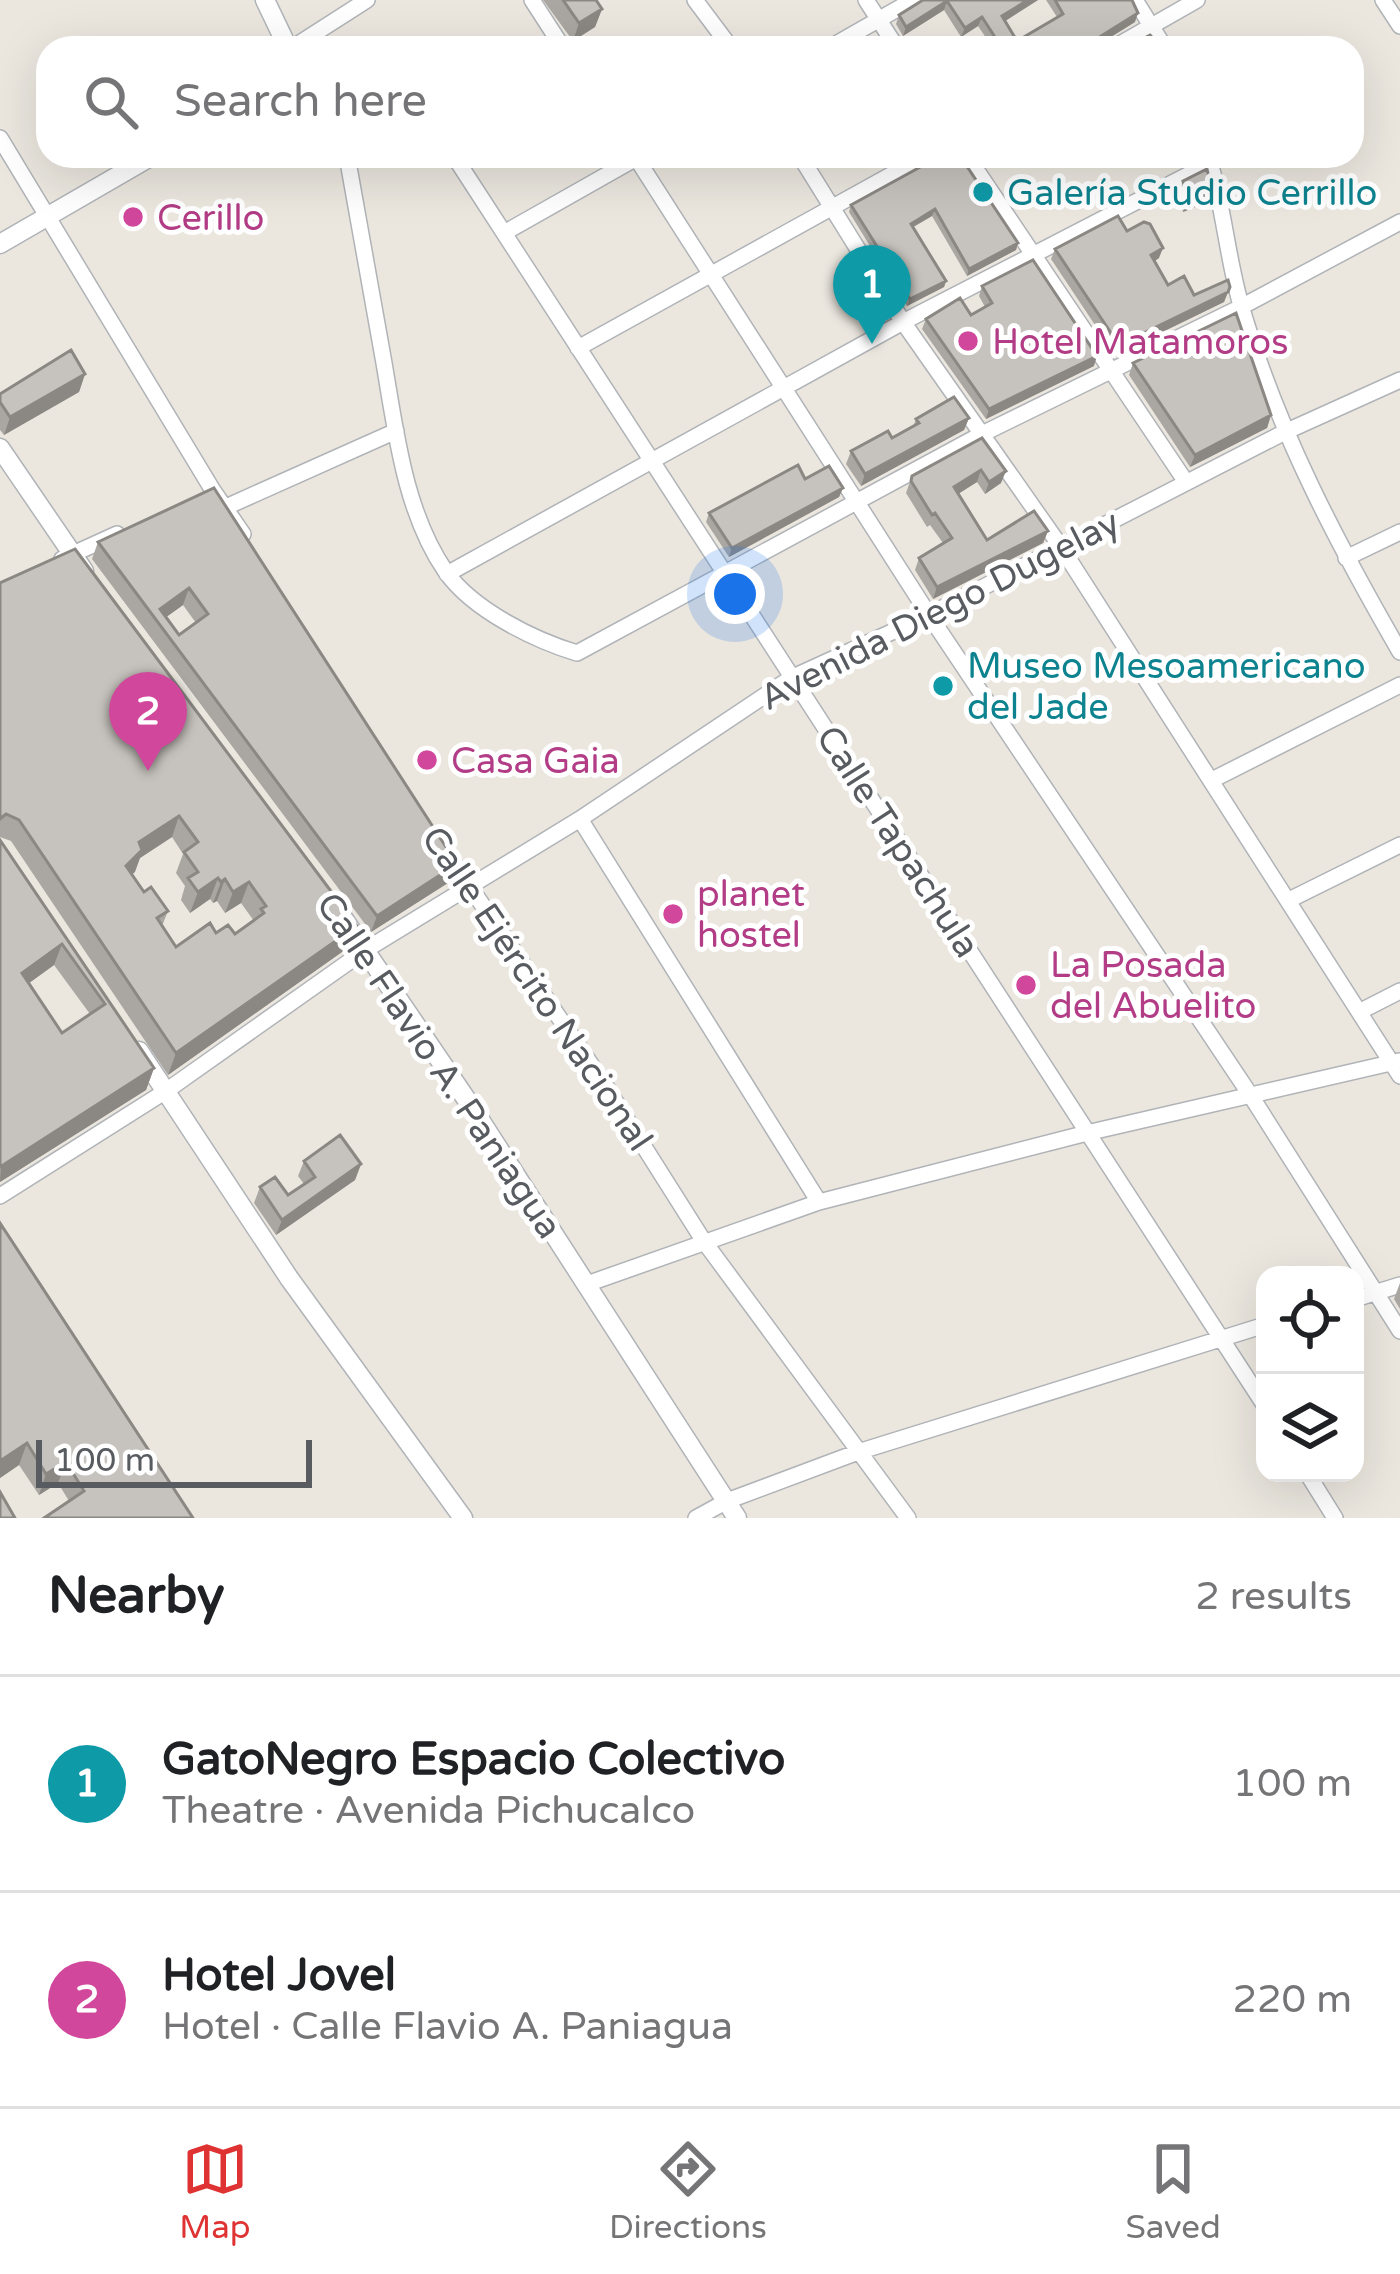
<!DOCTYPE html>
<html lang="en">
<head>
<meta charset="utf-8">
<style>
  body { margin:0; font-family:"Varela Round",sans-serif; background:#f2f2f2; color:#202124 }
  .controls { position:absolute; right:36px; bottom:36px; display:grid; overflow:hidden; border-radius:24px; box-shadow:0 12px 48px #0002 }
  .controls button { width:108px; height:108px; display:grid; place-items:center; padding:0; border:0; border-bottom:3px solid #e0e0e0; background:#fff; color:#202124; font:60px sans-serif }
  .scale { position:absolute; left:36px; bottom:30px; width:276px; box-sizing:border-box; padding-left:12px; border:6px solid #585c60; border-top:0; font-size:33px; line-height:42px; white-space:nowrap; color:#585c60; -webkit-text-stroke:9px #fff; paint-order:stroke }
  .you { position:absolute; left:735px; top:594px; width:42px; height:42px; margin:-30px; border:9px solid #fff; border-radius:50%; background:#1a73e8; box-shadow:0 0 0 18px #1a73e833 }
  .badge { display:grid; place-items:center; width:78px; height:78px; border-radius:50%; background:#de3332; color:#fff; font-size:39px; font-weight:700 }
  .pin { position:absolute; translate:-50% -99px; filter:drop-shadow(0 3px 6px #0008) }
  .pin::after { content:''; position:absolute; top:63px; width:42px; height:36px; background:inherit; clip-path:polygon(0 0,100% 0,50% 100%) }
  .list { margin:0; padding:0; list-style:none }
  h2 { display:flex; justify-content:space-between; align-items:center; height:156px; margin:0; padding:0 48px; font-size:51px }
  h2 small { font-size:39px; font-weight:400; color:#757577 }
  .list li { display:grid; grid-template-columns:78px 1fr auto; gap:36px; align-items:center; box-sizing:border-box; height:216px; padding:0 48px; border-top:3px solid #e0e0e0 }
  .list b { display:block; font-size:45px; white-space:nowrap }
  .list p { margin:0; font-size:39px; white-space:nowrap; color:#757577 }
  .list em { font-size:39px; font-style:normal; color:#757577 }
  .icon { flex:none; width:66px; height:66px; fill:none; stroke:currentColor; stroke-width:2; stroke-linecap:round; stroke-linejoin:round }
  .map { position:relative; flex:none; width:1400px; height:1518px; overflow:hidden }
  .search { position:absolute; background:#fff; box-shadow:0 12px 48px #0002; left:36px; right:36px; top:36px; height:132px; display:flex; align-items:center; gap:30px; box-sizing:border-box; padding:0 42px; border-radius:36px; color:#757577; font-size:45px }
  .sheet { height:588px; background:#fff }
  nav { display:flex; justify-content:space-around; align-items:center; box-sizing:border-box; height:168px; border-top:3px solid #e0e0e0; background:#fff; font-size:33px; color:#757577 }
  nav a { display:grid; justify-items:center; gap:6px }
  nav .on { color:#de3332 }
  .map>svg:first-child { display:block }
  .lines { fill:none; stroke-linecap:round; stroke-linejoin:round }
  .minor-casing { stroke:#b0b3b7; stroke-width:18 }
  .tertiary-casing { stroke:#b0b3b7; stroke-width:21 }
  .minor { stroke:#fff; stroke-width:15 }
  .tertiary { stroke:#fff; stroke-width:18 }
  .wall { fill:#aaa7a3; fill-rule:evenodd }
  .shaded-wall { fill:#8b8884 }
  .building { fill:#c6c2bd; stroke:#8b8884; stroke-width:3; fill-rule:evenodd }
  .culture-dot { fill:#0f9aa8; stroke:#fff; stroke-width:4.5 }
  .hotel-dot { fill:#d1479c; stroke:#fff; stroke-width:4.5 }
  .labels { text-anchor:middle; stroke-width:10; stroke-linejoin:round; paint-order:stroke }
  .culture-label { font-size:36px; fill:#0d838f; stroke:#fff; text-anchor:start }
  .hotel-label { font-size:36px; fill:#b23c85; stroke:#fff; text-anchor:start }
  .street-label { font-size:36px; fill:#585c60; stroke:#fff }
</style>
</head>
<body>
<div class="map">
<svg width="1400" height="1518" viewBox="0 0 1400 1518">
  <rect width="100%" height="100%" fill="#ebe7df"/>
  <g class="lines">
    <!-- minor casing -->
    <g class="minor-casing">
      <path id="minor" d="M532,0l31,48
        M695,0l36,48
        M866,0l31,48
        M1135,0l30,48
        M1383,0l17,26
        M292,48l75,-48
        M829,48l84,-48
        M1113,48l84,-48
        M0,138l212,351 31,45
        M347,156c12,69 25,138 37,207 12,70 21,150 62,209 27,38 88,68 131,81l405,-219 259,-127 159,-85
        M454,156l811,1250
        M635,156l294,459 322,481 149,235
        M800,156l103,166 158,225 339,529
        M967,156l219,326
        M1208,156c16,50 19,103 34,153 36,122 95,234 158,343
        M504,233l136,-77
        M578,348l347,-192
        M226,507l170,-76
        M1346,558l54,-26
        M62,559l55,-25
        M447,574l456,-252 308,-159
        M1212,780l188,-95
        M580,819l239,383
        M447,853l158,232 98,155 205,278
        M1289,900l111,-55
        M1359,1012l41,-21
        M0,1196l166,-105 201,-142 213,-130 211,-141 138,-63 356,-183 115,-52
        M587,1284l232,-82 272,-70 308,-71
        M1355,1299l45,-14
        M1307,1473l28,45
        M696,1518l31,-17 131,-49 407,-127"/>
    </g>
    <!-- tertiary casing -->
    <g class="tertiary-casing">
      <path id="tertiary" d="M265,0l23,48
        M0,244l152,-88
        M0,448l84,123
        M341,915l132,194 264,409
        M139,1051l150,227 174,240"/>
    </g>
    <!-- minor -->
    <use href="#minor" class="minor"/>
    <!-- tertiary -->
    <use href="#tertiary" class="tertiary"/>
  </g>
  <!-- wall -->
  <path class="wall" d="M543,0h53l6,9 -7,18 -22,14z
    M923,0h115l-33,21 12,20 40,-24 -11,-17h86l3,22 -42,26h-100l-15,-22 -17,11 -17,-27 -41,26 -7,-12 3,-9z
    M933,160l85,83 -2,7 -49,26 -35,-60 -19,11 33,54 -2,6 -37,19 -58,-94 2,-7z
    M1183,181l29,9 -5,12 -24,10 -4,-19z
    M1127,231l32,27 -4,3 13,24 26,10 36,-8 -6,15 -109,53 -64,-96 4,-10z
    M982,286l112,80 -108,53 -64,-90 4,-10 45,-4 14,-8 -6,-11z
    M1133,363l138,52 -4,13 -77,39 -61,-92z
    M85,374l-6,18 -75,43 -4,-5v-36z
    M969,418l-5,12 -103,56 -15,-22 5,-13 41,-13 21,-11 3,-8z
    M982,438l19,45 -16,11 -8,-12 -19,12 29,46 61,-9 -5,12 -110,56 -18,-29 4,-12 24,-15 -13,-18 -3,2 -21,-34 6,-17z
    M805,479l38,9 -4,9 -110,60 -23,-35 3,-9z
    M214,488l237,393 -80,51 -279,-373 6,-17zM183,605l13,18 -17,12 -13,-18z
    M0,583l349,364 -181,128 -157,-234 -11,-4zM172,837l11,17 -7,19 9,13 -4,14 9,13 20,-14 3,4 4,-2 8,12 16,-10 13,18 -19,13 -19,-1 -40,14 -14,-21 6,-15 -24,-19 -12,-18 8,-16z
    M0,840l154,228 -8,22 -146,92zM54,965l36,49 -28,19 -33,-50z
    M304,1161l57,3 -6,16 -79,55 -22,-32 6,-16 28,8 16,-11 -6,-8z
    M0,1223l193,295 -124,-17 -11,-18 -19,12 -20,-30 -19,13z
    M1400,1283v26l-6,-10z"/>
  <!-- shaded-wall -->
  <path class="shaded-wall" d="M1028,0h10l-39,25 3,-9z
    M947,1l-3,9 -41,26 3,-9z
    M602,9l-7,18 -22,14 6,-18z
    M1138,13l-3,9 -42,26h-11z
    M982,17l-4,9 -17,11 4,-9z
    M1187,156h10l-19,11 2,-7z
    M1212,190l-5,12 -24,10 4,-12z
    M935,209l-3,7 -24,14 3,-6z
    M1018,243l-2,7 -49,26 2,-7z
    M1163,248l-4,10 -11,7 3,-10z
    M946,281l-2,6 -37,19 3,-7z
    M1228,292l-4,10 -109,53 4,-10z
    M1097,356l-3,10 -108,53 3,-10z
    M85,374l-6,18 -75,43 6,-18z
    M1271,415l-4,13 -77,39 5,-12z
    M969,418l-5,12 -103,56 4,-12z
    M981,470l-4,12 -27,17 4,-12z
    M1006,471l-5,12 -16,11 4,-12z
    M843,488l-4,9 -110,60 3,-9z
    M1048,531l-5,12 -110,56 4,-12z
    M189,588l-6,17 -25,18 2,-14z
    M179,816l-7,21 -32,21 -5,14 -17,15 8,-21 13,-24z
    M457,864l-6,17 -80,51 6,-16z
    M218,878l-8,21 -20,14 8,-21z
    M225,879l-8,22 -4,2 8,-21z
    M249,882l-8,21 -16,10 8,-21z
    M357,926l-8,21 -181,128 8,-22z
    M62,944l-8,21 -40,29 8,-21z
    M154,1068l-8,22 -146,92 1,-17z
    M361,1164l-6,16 -79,55 6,-15z
    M27,1443l-8,22 -19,13v-17z
    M66,1462l-8,21 -19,12 7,-21z"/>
  <!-- building -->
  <path class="building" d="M563,0h33l6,9 -23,14z
    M923,0h105l-26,16 15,25 46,-27 -8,-14h77l6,13 -56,35h-80l-20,-31 -17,11 -18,-27 -41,26 -7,-12z
    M1150,35l12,13h-37z
    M935,156h25l58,87 -49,26 -34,-60 -24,15 35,57 -36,18 -59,-94 82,-45z
    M1207,169l5,21 -25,10 -4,-19z
    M1118,216l9,15 17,-9 6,2 13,24 -12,7 17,30 16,-9 10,19 34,-15 2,7 -2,5 -109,53 -64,-96z
    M1033,260l64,96 -108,53 -63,-90 34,-21 11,17 21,-12 -10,-17z
    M1236,313l35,102 -76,40 -62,-92z
    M71,350l14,24 -75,43 -10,-15v-8z
    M954,397l15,21 -104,56 -14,-23 37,-20 4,7 27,-15 -3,-4z
    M982,438l24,33 -17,11 -8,-12 -27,17 33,53 47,-29 14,20 -111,56 -18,-29 33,-20 -17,-25 -3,2 -21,-34 1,-5z
    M798,465l7,14 24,-13 14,22 -111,60 -23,-35z
    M214,488l243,376 -80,52 -279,-374zM189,588l19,26 -29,21 -19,-26z
    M75,549l282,377 -181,127 -157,-233 -13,-6 -6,5v-236zM179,816l19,26 -14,10 14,20 -10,6 10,14 20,-14 3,4 4,-3 8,13 16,-10 17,24 -5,3 3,4 -29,21 -7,-9 -12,8 -6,-10 -34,24 -19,-29 11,-7 -17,-24 -7,5 -18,-26 16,-16 -3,-8z
    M0,840l154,228 -154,99zM62,944l43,60 -43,29 -40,-60z
    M340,1135l21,29 -79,56 -22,-33 15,-10 13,18 27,-18 -11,-16z
    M0,1223l193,295h-149l40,-27 -18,-29 -20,12 -19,-31 -27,18z
    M0,1492l15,26h-15z"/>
  <!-- markers -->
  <g class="culture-dot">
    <circle cx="983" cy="192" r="12"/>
    <circle cx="943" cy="686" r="12"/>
  </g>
  <g class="hotel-dot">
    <circle cx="133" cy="217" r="12"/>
    <circle cx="968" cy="341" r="12"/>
    <circle cx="427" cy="760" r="12"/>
    <circle cx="673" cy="914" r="12"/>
    <circle cx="1026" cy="985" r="12"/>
  </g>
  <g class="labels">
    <!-- culture labels -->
    <g class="culture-label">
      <text x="1007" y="205">Galería Studio Cerrillo</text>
      <text x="967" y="678">Museo Mesoamericano<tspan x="967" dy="41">del Jade</tspan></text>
    </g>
    <!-- hotel labels -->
    <g class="hotel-label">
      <text x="157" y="230">Cerillo</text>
      <text x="992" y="354">Hotel Matamoros</text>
      <text x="451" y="773">Casa Gaia</text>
      <text x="697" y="906">planet<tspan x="697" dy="41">hostel</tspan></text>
      <text x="1050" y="977">La Posada<tspan x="1050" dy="41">del Abuelito</tspan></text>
    </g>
    <!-- street labels -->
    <g class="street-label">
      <text transform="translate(939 609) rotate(-27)" y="13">Avenida Diego Dugelay</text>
      <text transform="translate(899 841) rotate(57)" y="13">Calle Tapachula</text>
      <text transform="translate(538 988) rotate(56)" y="13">Calle Ejército Nacional</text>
      <text transform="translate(440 1065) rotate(56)" y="13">Calle Flavio A. Paniagua</text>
    </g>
  </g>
</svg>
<div class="controls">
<button><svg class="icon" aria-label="locate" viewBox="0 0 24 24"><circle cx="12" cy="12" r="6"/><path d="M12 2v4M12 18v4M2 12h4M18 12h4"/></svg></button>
<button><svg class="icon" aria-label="layers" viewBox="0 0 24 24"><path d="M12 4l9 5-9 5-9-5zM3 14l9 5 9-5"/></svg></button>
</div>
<div class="scale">100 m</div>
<div class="you"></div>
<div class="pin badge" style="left:872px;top:344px;background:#0f9aa8">1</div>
<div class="pin badge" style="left:148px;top:771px;background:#d1479c">2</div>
<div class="search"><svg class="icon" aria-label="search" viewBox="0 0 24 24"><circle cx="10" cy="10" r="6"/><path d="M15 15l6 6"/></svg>Search here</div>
</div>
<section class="sheet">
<h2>Nearby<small>2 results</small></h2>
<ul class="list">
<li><span class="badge" style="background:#0f9aa8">1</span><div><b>GatoNegro Espacio Colectivo</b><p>Theatre · Avenida Pichucalco</p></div><em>100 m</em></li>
<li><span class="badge" style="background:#d1479c">2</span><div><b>Hotel Jovel</b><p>Hotel · Calle Flavio A. Paniagua</p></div><em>220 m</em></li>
</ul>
</section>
<nav>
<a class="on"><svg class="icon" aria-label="map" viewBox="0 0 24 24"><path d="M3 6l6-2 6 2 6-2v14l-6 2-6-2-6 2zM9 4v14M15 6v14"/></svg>Map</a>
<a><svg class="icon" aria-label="directions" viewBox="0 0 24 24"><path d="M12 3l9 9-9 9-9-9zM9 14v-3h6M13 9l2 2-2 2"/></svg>Directions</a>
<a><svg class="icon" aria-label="saved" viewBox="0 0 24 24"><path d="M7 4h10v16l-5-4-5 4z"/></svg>Saved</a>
</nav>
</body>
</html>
